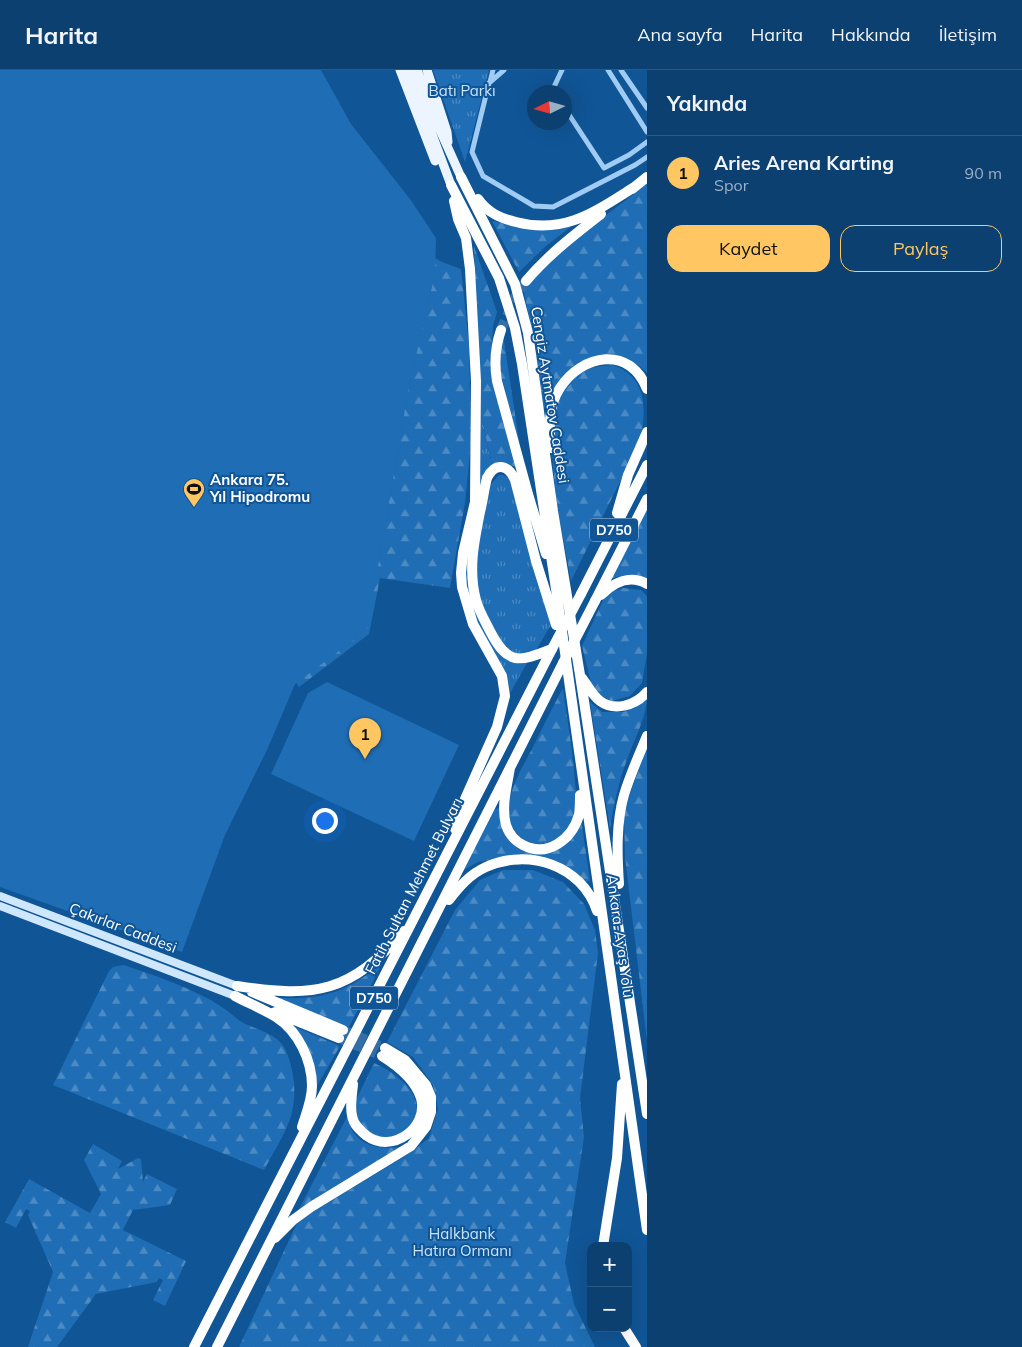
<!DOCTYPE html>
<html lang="tr">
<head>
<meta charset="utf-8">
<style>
  body { margin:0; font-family:Mulish,sans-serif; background:#154775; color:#f1f3f6 }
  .controls { position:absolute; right:15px; bottom:15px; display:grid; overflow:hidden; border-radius:10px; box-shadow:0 5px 20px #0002 }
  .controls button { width:45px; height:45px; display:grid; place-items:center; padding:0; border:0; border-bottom:1px solid #2c5983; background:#0c4070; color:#f1f3f6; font:25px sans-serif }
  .compass { position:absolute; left:527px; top:15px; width:45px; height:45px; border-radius:50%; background:#0c4070; box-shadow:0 5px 20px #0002; rotate:265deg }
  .you { position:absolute; left:324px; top:750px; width:18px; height:18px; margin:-12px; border:4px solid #fff; border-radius:50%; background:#1a73e8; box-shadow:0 0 0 8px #1a73e833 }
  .badge { display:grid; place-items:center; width:32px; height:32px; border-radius:50%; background:#ffc662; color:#111; font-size:16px; font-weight:700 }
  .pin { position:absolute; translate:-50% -41px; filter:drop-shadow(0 1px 2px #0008) }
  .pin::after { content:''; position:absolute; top:26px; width:18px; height:15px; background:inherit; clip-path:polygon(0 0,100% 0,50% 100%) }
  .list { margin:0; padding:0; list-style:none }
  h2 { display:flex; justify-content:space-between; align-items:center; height:65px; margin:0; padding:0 20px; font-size:21px }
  h2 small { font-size:16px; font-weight:400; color:#9aafc3 }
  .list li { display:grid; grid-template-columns:32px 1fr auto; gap:15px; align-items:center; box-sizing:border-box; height:75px; padding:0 20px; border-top:1px solid #2c5983 }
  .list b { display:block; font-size:19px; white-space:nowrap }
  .list p { margin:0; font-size:16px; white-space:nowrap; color:#9aafc3 }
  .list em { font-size:16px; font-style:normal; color:#9aafc3 }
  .actions { display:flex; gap:10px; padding:15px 20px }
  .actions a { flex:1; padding:11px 0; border:1px solid #ffc662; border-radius:15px; text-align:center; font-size:18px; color:#ffc662 }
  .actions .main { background:#ffc662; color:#111 }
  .map { position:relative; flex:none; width:647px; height:1277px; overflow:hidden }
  header { display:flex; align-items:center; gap:30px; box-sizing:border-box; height:70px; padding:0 25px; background:#0c4070; border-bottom:1px solid #2c5983 }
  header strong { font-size:24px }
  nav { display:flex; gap:28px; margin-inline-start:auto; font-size:18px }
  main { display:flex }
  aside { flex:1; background:#0c4070 }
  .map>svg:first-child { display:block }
  .grass { fill:url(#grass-tufts) }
  .forest { fill:url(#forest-firs) }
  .pitch { fill:#1f6db4 }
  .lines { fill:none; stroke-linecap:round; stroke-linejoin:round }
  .highway-tunnel { stroke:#346ea6; stroke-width:10; stroke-dasharray:10 5; stroke-linecap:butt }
  .street { stroke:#a0ccf4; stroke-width:5 }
  .secondary { stroke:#cfe7fd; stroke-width:8 }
  .primary { stroke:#ecf5ff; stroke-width:9 }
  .highway { stroke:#fff; stroke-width:10 }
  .highway-bridge { stroke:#fff; stroke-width:10 }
  .labels { text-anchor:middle; stroke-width:4; stroke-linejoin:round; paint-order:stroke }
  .shield { fill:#105596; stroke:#b7cce0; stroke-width:1 }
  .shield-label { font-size:14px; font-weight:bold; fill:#fff }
  .park-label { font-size:15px; fill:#c8e4fe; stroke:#105596 }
  .street-label { font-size:15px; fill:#fff; stroke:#105596 }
  .poi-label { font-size:15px; font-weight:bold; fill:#fff; stroke:#105596; text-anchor:start }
</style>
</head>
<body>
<header>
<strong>Harita</strong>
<nav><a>Ana sayfa</a><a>Harita</a><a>Hakkında</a><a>İletişim</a></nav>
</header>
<main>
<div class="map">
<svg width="647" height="1277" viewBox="0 0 647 1277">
  <defs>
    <pattern id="grass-tufts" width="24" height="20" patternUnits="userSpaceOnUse" patternTransform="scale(1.25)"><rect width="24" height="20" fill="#1f6db4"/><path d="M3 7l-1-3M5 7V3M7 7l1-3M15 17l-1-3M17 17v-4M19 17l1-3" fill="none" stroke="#4c8ac3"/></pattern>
    <pattern id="forest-firs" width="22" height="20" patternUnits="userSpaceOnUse" patternTransform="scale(1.25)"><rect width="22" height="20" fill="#1f6db4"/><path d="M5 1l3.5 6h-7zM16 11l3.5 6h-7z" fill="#4c8ac3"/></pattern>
  </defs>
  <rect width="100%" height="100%" fill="#105596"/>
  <!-- grass -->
  <path class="grass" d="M433,0h56l-24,92z
    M480,340l12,55 -22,119 31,71c8,7 15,8 26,8l-18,32 -2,-17 -30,-55 -8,-23 -4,-29z
    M499,405c7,0 9,3 13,8l39,142 -16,27 -10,3 -15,-1 -10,-10 -21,-45 -4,-39 16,-76z"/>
  <!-- forest -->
  <path class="forest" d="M647,114v189c-30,-30 -63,-22 -87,9 -6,7 -9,17 -12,25l-5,1 -9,-68 -11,-52 42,-42z
    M492,151l28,6 53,-2 -27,21 -27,26z
    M474,176l23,66 -4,14 -2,26 26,116c-9,-5 -15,-7 -25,-3l-12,-55z
    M416,178l26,14 19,7 8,76 2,98 -6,60 -15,85 -70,-10 -11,56 -70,53 -28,-45z
    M503,264l18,120 -20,-80 -1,-22z
    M612,295c35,11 35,44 28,76l-69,140c-9,-52 -25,-115 -16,-168 2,-15 18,-36 31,-43 8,-4 17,-4 26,-5z
    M647,440v69c-12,-4 -22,-4 -35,-1z
    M623,518l18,2 6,6v57l-5,30 -12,13 -18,5 -10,-5 -10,-9 -10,-41 22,-48 9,-7z
    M563,618c4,31 10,63 12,94 1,11 2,21 0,31 -10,45 -71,39 -66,-7 2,-21 13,-38 23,-57 10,-20 20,-41 31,-61z
    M647,625c0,22 -12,42 -19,62 -9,23 -14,47 -18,71l-20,-126 12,10h21l12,-4z
    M647,677v294l-22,-184 -1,-41 7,-25z
    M499,738c7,34 11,46 49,44l33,-33 9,62 -5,1 -14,-13 -65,-12 -28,5 -16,9 31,-61z
    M503,800h30l30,12 21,22 11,26 3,23 -18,145 4,39 -19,126 9,41 21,43h-356l59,-126 109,-66 22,-17 9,-29 -5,-24 -20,-28 -26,-15 68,-132 25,-30z
    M382,894l-33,63 -71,-29c45,2 68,-6 104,-34z
    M123,895c29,9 59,20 86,34 11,6 21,14 31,22 12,7 27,10 38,19 9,8 11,19 14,30 9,44 -9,64 -28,100l-211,-85 56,-114 4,-4z
    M286,953l54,23 -26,45 -1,-19z
    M374,993c16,7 37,21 42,39 4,18 -11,35 -28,36 -7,1 -16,-3 -23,-6l-8,-15 -1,-17z
    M347,1047c2,5 3,10 6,15 12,16 29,17 48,15l-103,64z
    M93,1074l29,17 -4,8 20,-11 3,1 2,23 4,-8 30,15 -7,16 -37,5 -10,20 63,31 -21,45 -12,-6 10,-20 -4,-2 -2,4 -61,12 -39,53h-29l25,-75 -25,-57 2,-4 -4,-2 -10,19 -11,-6 24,-43 61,34 11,-19 -17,-34z"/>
  <!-- pitch -->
  <path class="pitch" d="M0,0h321l30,54 59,75 26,39 -1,36 -26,112 -42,244 -72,54 -28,66 -42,85 -43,117 -182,-65z
    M327,612l132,63 -45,96 -143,-67 37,-81z"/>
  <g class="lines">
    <!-- highway-tunnel -->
    <path class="highway-tunnel" d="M501,260l13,-31 12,-18
      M343,960l42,18
      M339,968l43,18"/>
    <!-- street -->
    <path class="street" d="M504,0l-15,13 -17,69 11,24 51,30 19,1 82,-42 12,-8
      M608,0l39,62
      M621,0l26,38
      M490,12l3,-12
      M555,22l-2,-3 9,-19
      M564,37l40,61 25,-13 18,-13"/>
    <!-- secondary -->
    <path class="secondary" d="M0,826l237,90
      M0,836l235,90"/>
    <!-- primary -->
    <path class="primary" d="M400,0l35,91
      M408,0l43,115
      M417,0l23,60 21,47
      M427,0l20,62 1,10"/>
    <!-- highway -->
    <path class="highway" d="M461,107l54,107 13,49 25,178 27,164 67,439
      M451,115l48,93 16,50 7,36 34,225 91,641
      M632,119l15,-12
      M478,129c10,14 22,19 38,23 49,13 80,-11 120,-36
      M454,131l4,18 8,19 4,31 6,112 -1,121 -12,51 -2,20 1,14 11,37 29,52 3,20 -8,31 -32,72 -10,30
      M526,211c22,-26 48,-46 75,-67
      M501,260c-6,17 -7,33 -4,51l31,113 18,60
      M551,378c-2,-21 -3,-42 9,-60 22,-34 70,-43 87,1
      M617,443l11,-38 19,-43
      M581,524l66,-129
      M601,525c12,-12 29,-21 46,-11
      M595,531l52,-102
      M552,579c-33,13 -44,17 -62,-18 -5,-10 -11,-20 -14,-31 -8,-30 -2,-58 4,-88 3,-11 4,-23 7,-34 8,-16 21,-14 28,2l21,81 20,64
      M582,608c6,8 10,17 18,23 15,11 36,4 47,-9
      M510,698c-3,18 -9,39 -4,57 3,9 9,16 17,20 25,13 49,-6 56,-30 1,-7 1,-13 1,-20
      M619,814c-2,-30 -3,-61 5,-89 6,-20 15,-40 23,-59
      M449,830c10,-13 21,-26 37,-33 42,-19 96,-2 111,44
      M237,916c78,12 113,7 167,-55
      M252,922l91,38
      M235,926c13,7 28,13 41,21 22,14 36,43 36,69 0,14 -6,28 -10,41
      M275,942l64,26
      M353,1014c-1,12 -4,27 1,38 3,6 8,10 13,14 25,18 62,-8 54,-38 -6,-19 -23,-32 -39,-42
      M275,1168l18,-18 18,-13 100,-61 15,-19 5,-15v-15l-5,-12 -21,-25 -20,-12
      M603,1176l14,-88 5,-74
      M624,1258l12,19
      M194,1277l358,-698
      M217,1277l346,-684"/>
    <!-- highway-bridge -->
    <path class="highway-bridge" d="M552,579l29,-55
      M563,593l32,-62"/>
  </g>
  <!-- icons -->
  <defs>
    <g id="stadium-pin" transform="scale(1.125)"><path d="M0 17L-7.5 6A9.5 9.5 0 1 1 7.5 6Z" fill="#ffc662" stroke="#105596"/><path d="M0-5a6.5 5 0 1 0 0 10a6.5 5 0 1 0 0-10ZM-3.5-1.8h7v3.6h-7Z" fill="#111"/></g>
  </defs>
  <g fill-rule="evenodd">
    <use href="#stadium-pin" x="194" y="419"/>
  </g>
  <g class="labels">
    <!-- shield labels -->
    <g class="shield">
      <rect x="590" y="448.5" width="48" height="23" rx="4"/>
      <rect x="350" y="916.5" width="48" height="23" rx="4"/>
    </g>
    <g class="shield-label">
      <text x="614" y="465">D750</text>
      <text x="374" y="933">D750</text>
    </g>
    <!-- park labels -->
    <g class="park-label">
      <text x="462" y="26">Batı Parkı</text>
      <text x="462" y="1169">Halkbank<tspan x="462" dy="17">Hatıra Ormanı</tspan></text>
    </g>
    <!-- street labels -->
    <g class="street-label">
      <text transform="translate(550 325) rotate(81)" y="5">Cengiz Aytmatov Caddesi</text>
      <text transform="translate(414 816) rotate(-63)" y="5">Fatih Sultan Mehmet Bulvarı</text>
      <text transform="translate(123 858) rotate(21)" y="5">Çakırlar Caddesi</text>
      <text transform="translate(620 866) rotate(82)" y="5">Ankara-Ayaş Yolu</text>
    </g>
    <!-- poi labels -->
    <g class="poi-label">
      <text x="210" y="415">Ankara 75.<tspan x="210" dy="17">Yıl Hipodromu</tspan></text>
    </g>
  </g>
</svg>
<div class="controls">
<button>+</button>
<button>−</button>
</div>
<svg class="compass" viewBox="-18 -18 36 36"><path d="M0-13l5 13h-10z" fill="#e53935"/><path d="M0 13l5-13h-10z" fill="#9aafc3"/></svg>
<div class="you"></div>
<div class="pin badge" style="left:365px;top:689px">1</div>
</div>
<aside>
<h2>Yakında<small></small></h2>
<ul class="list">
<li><span class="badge">1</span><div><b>Aries Arena Karting</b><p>Spor</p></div><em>90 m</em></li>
</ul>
<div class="actions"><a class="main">Kaydet</a><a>Paylaş</a></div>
</aside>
</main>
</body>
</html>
